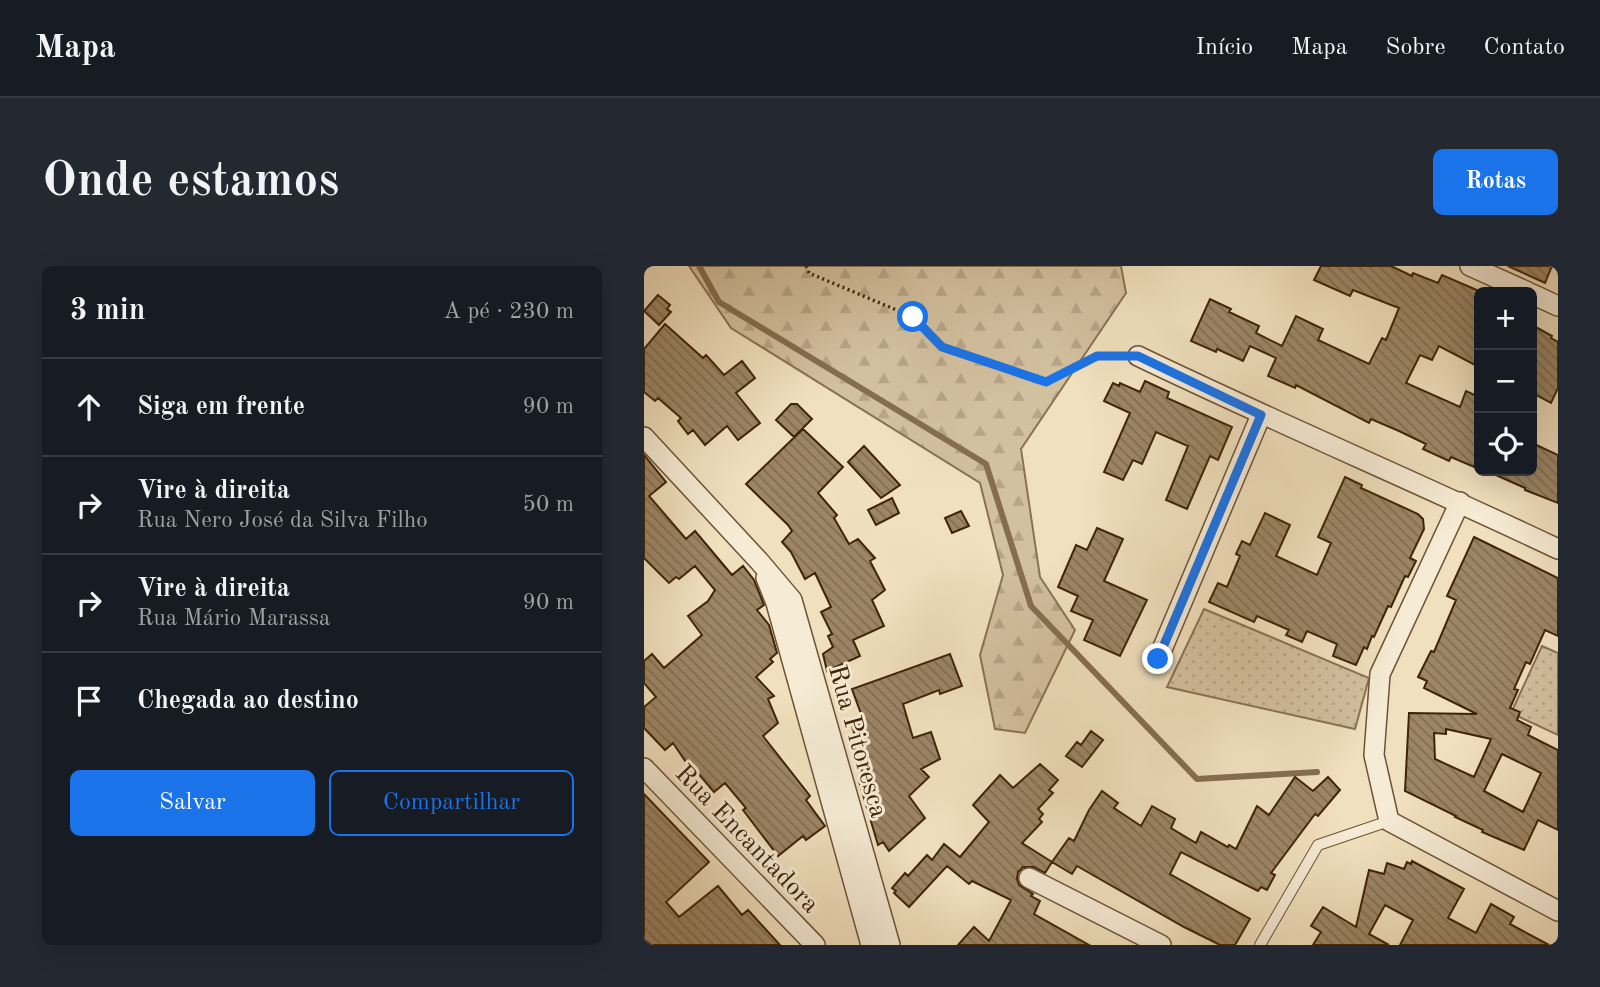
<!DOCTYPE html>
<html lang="pt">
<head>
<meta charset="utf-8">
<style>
  body { margin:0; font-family:"Old Standard TT",serif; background:#242831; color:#f1f3f6 }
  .controls { position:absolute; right:21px; top:21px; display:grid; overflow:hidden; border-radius:10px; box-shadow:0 7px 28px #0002 }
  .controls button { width:63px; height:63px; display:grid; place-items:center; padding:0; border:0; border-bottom:2px solid #363941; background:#171b24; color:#f1f3f6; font:35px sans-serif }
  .stop { position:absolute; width:21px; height:21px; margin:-16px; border:5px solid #1a73e8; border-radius:50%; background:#fff }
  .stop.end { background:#1a73e8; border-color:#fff; box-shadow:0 2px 7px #0008 }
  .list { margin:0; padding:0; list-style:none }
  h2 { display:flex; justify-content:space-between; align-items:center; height:91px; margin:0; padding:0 28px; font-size:30px }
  h2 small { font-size:23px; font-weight:400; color:#9ea1a6 }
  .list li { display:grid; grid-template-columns:46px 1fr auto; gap:21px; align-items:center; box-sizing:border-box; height:98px; padding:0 28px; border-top:2px solid #363941 }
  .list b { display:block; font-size:26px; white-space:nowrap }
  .list p { margin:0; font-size:23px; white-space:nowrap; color:#9ea1a6 }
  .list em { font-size:23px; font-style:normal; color:#9ea1a6 }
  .actions { display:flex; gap:14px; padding:21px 28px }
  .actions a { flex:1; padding:16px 0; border:2px solid #1a73e8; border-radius:10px; text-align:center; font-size:24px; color:#1a73e8 }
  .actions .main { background:#1a73e8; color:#fff }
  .icon { flex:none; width:38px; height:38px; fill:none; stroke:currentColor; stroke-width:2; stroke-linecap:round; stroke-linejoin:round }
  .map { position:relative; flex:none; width:914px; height:679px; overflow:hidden; border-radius:10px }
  header { display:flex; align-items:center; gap:42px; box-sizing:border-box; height:98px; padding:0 35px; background:#171b24; border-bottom:2px solid #363941 }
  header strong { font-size:33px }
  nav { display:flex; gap:38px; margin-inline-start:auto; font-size:24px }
  .intro { display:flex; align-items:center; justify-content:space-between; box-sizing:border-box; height:168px; padding:0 42px }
  h1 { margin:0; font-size:49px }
  .button { padding:18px 32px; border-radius:10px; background:#1a73e8; color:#fff; font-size:24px; font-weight:700 }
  main { display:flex; gap:42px; padding:0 42px }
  aside { flex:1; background:#171b24; border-radius:10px; box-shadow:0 7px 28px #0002 }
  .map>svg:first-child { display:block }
  .grass { fill:url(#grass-dots); stroke:#897253; stroke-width:2 }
  .forest { fill:url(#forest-firs); stroke:#897253; stroke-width:2 }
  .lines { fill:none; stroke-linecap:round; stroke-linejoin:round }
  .stream { stroke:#856e50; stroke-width:6 }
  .building { fill:url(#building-back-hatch); stroke:#3f2407; stroke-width:2; fill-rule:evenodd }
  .lane-casing { stroke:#6c5335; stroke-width:12 }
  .street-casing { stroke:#6c5335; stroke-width:22 }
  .path { stroke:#3f2407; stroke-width:3.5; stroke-dasharray:2 3.5; stroke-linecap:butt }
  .lane { stroke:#f6ebd5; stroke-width:10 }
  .street { stroke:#f6ebd5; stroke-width:19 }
  .route { stroke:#1a73e8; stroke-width:9 }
  .labels { text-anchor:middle; stroke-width:6; stroke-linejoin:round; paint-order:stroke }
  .street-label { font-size:26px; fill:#3f2407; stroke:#f6ebd5 }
</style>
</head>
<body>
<header>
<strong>Mapa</strong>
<nav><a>Início</a><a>Mapa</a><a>Sobre</a><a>Contato</a></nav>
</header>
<div class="intro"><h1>Onde estamos</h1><a class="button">Rotas</a></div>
<main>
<aside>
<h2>3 min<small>A pé · 230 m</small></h2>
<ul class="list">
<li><svg class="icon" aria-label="ahead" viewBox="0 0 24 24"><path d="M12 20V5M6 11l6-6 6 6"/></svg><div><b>Siga em frente</b></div><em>90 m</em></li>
<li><svg class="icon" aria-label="right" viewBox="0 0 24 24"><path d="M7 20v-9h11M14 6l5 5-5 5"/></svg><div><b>Vire à direita</b><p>Rua Nero José da Silva Filho</p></div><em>50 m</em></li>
<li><svg class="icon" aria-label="right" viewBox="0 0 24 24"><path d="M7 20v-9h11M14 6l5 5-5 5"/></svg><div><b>Vire à direita</b><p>Rua Mário Marassa</p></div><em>90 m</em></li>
<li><svg class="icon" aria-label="arrive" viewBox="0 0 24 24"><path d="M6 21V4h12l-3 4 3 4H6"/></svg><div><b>Chegada ao destino</b></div></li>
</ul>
<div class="actions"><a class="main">Salvar</a><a>Compartilhar</a></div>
</aside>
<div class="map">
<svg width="914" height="679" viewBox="0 0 914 679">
  <defs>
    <pattern id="grass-dots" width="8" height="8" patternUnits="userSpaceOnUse" patternTransform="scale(1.75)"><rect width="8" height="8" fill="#d3c09f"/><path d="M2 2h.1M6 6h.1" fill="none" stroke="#b6a587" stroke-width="1.8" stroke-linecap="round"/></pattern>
    <pattern id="forest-firs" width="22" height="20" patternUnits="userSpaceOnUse" patternTransform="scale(1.75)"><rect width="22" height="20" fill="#d3c09f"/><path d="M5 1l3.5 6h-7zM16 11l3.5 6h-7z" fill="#b6a587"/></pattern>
    <pattern id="building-back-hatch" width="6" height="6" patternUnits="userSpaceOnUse" patternTransform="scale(1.75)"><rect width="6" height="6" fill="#9c8666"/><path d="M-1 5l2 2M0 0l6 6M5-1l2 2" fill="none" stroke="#816d52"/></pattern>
  </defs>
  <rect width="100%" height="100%" fill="#f1e0be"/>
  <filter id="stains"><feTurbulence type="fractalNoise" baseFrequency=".00286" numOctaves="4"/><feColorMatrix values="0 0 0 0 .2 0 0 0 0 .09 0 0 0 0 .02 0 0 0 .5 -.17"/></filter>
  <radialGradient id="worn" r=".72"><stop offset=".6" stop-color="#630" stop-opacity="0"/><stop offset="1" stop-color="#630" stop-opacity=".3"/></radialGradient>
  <!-- grass -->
  <path class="grass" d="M560,343l165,69 -14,51 -188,-42z
    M898,380l16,7v82l-47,-22z"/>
  <!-- forest -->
  <path class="forest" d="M45,0h432l5,27 -105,156 19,128 35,53 -50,103 -30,-4 -15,-74 23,-80 -23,-92 -249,-155z"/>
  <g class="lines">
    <!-- stream -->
    <path class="stream" d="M55,0l20,36 267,162 45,142 166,173 120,-7"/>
  </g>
  <!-- building -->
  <path class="building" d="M677,0h70l21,10 1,-3 25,10 4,-8 37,16v76l-40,-21 -7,14 -12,-5 -14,28 54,24 6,-16 13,6v72l-28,-12 -2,4 -26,-12 3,-5 -27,-13 -28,-12 -2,4 -73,-38 -1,3 -27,-12 8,-18 -26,-12 -7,15 -26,-12 -1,3 -25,-11 19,-42 21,10 -2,3 30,14 -3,7 26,13 14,-30 27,13 -5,11 51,24 13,-26 4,2 13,-32 -46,-18 -3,6 -36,-16z
    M864,0h44l-7,17z
    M14,29l12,10 -3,4 4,3 -12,13 -15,-14z
    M21,58l38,34 3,-3 18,20 18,-14 13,17 -19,15 24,30 -22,17 -11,-14 -22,19 -12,-15 -5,4 -10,-13 3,-3 -23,-20 -3,3 -11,-9v-43z
    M888,59l20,11 -1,2 7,4v46l-7,15 -19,-10z
    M501,115l24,11 -2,6 65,29 -14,33 -8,-4 -23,53 -21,-9 22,-54 -32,-14 -14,32 -9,-4 -10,20 -19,-8 26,-59 -26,-12 9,-18 6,3 1,-3 20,9z
    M147,138h6l15,15 -18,18 -18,-17z
    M159,163l40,38 -25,26 19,22 -3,3 15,26 9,-5 17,19 -5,3 15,29 -13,10 12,26 -31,14 7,16 -33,15 -4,-17 10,-7 -5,-11 4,-2 -11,-22 10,-5 -16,-34 -10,6 -14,-27 -9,-10 10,-11 -4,-6 -42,-41z
    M888,177l26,12v48l-33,-13v-2l-38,-17h45z
    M220,180l36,39 -19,13 -33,-36z
    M0,189l22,27 -17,14 37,43 9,-8 37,44 11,-9 11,14 10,25 -7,5 12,15 8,28 -7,6 3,3 -17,15 18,19 -6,3 10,24 -15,13 47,60 -4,4 19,26 -19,14 -3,-4 -25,20 -35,-46 3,-2 -21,-25 -11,9 -17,-20 -3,2 -21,-31 -8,7 -21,-22v-21l12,-10 -12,-14v-22l8,-7 12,14 38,-33 -14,-19 20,-15 7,-11 -20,-24 -16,13 -3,-2 -7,6 -25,-25z
    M701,211l17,8 -1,3 57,26 5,5 1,10 -14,29 6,3 -8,16 -3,-1 -14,31 -3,-1 -14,31 -2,-1 -5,13 -3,-2 -8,18 -23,-9 4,-12 -30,-13 -5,11 -16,-7 3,-5 -32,-14 -3,6 -45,-20 9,-19 9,4 13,-31 -4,-2 6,-13 8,4 15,-32 25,12 -14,31 41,19 14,-32 -13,-6z
    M248,232l7,15 -23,12 -8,-15z
    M317,245l8,15 -17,7 -7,-15z
    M453,262l26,11 -19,42 43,19 -27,56 -36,-16 9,-20 -22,-9 7,-15 -20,-9 18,-42 11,5z
    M830,271l84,41v58l-13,-6 -15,34 -4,-2 -12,27 4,1 -8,18 10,4 -3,8 14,7 -3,8 30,15v80l-20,-10 -14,30 -42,-18 1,-2 -28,-13 1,-1 -51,-25 4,-78 68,1 -53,-26 3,-7 -9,-4 13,-26 3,1 22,-52 -9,-4zM802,463l45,10 -17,38 -39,-18 -1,-26 12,1zM858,488l39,19 -18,39 -39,-21z
    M306,388l12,32 -22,8 -1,-4 -36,14 10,34 18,-6 9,27 -19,10 8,8 -20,19 16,22 -36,33 -6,-9 -5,3 -19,-64 5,-1 -5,-17 4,-1 -11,-36 12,-4 -12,-33z
    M447,465l12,9 -21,27 -16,-11 11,-14 4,3z
    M396,498l18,16 -9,10 4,3 -15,16 5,5 -4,5 3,3 -20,21 30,19 -7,11 -11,-6h-11l-5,5 -1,7 2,6 14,9 -2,2 9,5 -6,13 55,31h-131l16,-18 15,14 22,-41 -39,-19 -3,3 -22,-18 -38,41 -15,-14 2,-2 -4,-3 13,-15 3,3 19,-21 5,5 12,-16 16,13 29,-35 -16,-17 27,-30 13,13z
    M651,511l18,14 15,-14 12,13 -22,26 -3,-2 -44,59 4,2 -8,15 -6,-3 -3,4 -77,-39 -11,22 80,45 -15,26h-15l-36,-18 -107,-61 -5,8 -20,-12 17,-24 5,3 15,-31 13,-19 16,12 -4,5 27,18 11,-20 23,13 -4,9 25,15 5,-11 27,15 1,-2 7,4 21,-43 12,9z
    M0,528l65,68 -43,40 13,15 39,-31 24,29 6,-5 32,35h-129l-7,-5z
    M768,595l52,28 -16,29 28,15 15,-29 23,13 -4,7 39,21h-149l13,-25 -28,-15 -16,29 20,11h-76l8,-13 -10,-6 12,-19 33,20 13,-57 15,4 3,-11 17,6 3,-7 4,2z"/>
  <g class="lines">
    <!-- lane casing -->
    <g class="lane-casing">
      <path id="lane" d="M616,679l58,-100 71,-24"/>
    </g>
    <!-- street casing -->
    <g class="street-casing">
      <path id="street" d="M826,0l58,26
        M888,28l26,12
        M494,90c139,67 281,127 420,193
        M0,171l115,124 33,39 98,345
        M816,236l-80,172 -6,81 15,66 169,90
        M122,312l10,25 95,342
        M514,393l103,-244
        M0,502l171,177
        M385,612l132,67"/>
    </g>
    <!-- path -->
    <path class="path" d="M162,0l3,7 104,44 29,30 104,34 51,-25h22"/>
    <!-- lane -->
    <use href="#lane" class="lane"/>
    <!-- street -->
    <use href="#street" class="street"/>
  </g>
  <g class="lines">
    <!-- route -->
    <path class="route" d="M269,51l29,30 104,35 51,-26h41l123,59 -103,244"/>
  </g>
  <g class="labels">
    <!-- street labels -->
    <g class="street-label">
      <text transform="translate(215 475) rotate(74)" y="9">Rua Pitoresca</text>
      <text transform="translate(104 572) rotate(46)" y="9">Rua Encantadora</text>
    </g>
  </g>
  <rect width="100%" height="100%" filter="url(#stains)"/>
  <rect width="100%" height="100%" fill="url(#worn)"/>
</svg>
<div class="controls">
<button>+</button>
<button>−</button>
<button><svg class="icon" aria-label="locate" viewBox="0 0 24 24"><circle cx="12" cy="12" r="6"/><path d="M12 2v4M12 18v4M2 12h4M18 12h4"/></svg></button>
</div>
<div class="stop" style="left:269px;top:51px"></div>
<div class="stop end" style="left:514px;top:393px"></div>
</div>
</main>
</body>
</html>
